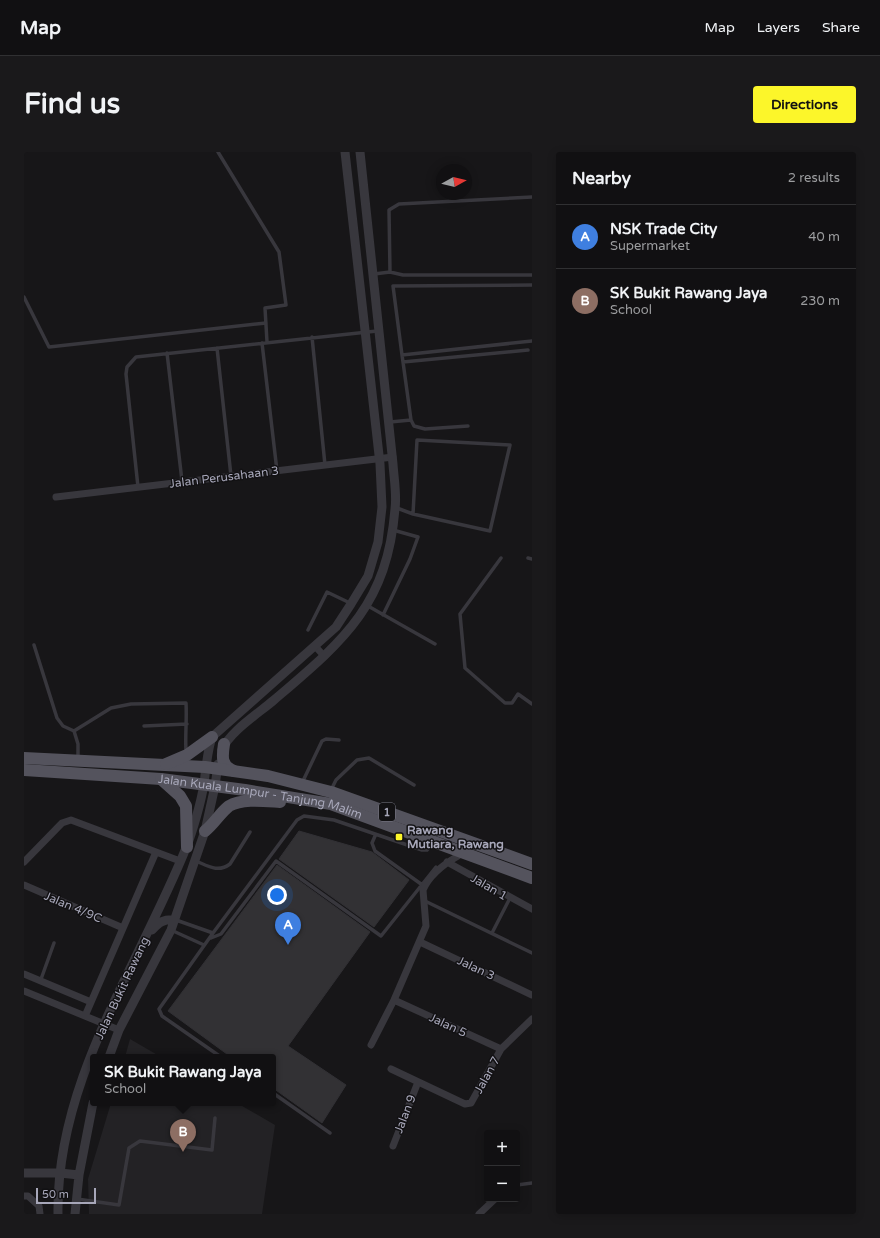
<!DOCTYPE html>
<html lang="en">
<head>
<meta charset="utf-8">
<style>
  body { margin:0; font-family:"Varela Round",sans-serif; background:#1a191b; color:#f1f3f6 }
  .controls { position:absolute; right:12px; bottom:12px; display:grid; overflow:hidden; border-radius:4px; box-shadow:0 2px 10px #0003 }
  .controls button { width:36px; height:36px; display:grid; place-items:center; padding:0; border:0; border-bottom:1px solid #303032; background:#111012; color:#f1f3f6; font:20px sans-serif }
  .compass { position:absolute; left:412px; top:12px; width:36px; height:36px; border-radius:50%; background:#111012; box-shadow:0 2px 10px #0003; rotate:82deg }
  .scale { position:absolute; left:12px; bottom:10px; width:60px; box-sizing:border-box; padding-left:4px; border:2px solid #a7a7b9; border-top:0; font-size:11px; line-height:14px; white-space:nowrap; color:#a7a7b9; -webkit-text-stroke:3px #121113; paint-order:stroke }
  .you { position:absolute; left:253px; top:743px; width:14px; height:14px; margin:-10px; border:3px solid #fff; border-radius:50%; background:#1a73e8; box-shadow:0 0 0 6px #1a73e833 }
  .badge { display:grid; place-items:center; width:26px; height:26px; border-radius:50%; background:#fcf62a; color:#fff; font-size:13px; font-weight:700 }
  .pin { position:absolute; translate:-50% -33px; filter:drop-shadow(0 1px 2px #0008) }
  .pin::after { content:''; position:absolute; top:21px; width:14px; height:12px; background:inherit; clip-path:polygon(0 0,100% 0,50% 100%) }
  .popup { position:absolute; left:66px; top:902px; width:186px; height:52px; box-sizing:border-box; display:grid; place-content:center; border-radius:4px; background:#111012; filter:drop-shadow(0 1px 3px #0005); font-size:13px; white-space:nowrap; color:#9c9d9f }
  .popup b { font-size:15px; color:#f1f3f6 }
  .popup::after { content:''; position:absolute; left:50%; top:100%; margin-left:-8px; border:8px solid transparent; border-top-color:#111012 }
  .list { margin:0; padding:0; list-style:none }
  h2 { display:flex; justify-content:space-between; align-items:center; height:52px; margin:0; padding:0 16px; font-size:17px }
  h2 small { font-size:13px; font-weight:400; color:#9c9d9f }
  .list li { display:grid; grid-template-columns:26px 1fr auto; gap:12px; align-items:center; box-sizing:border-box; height:64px; padding:0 16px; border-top:1px solid #303032 }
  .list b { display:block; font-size:15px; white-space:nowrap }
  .list p { margin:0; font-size:13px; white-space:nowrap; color:#9c9d9f }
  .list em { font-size:13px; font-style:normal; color:#9c9d9f }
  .map { position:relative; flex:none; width:508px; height:1062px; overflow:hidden; border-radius:4px }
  header { display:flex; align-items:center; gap:24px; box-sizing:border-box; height:56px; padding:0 20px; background:#111012; border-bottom:1px solid #303032 }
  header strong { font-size:19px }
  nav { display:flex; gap:22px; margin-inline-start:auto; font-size:14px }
  .intro { display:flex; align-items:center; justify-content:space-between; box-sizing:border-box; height:96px; padding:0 24px }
  h1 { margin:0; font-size:28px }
  .button { padding:10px 18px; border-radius:4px; background:#fcf62a; color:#111; font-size:14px; font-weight:700 }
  main { display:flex; gap:24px; padding:0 24px }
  aside { flex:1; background:#111012; border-radius:4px; box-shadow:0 2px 10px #0003 }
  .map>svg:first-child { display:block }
  .built { fill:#232225 }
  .building { fill:#323134; stroke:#313034 }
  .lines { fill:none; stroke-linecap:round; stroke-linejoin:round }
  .service { stroke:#38373d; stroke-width:3.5 }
  .minor { stroke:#38373d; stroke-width:7 }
  .tertiary { stroke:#38373d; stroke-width:9 }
  .primary { stroke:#54535d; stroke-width:12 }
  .poi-dot { fill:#fcf62a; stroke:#121113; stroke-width:1.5 }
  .labels { text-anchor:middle; stroke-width:3; stroke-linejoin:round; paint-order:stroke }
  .shield { fill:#121113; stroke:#7a7a87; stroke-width:1 }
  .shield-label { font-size:11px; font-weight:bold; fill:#a7a7b9 }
  .street-label { font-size:12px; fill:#a7a7b9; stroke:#121113 }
  .poi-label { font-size:12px; font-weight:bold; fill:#a7a7b9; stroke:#121113; text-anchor:start }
</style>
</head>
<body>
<header>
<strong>Map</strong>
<nav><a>Map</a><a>Layers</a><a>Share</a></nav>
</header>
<div class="intro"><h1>Find us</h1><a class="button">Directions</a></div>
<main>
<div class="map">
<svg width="508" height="1062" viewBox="0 0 508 1062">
  <rect width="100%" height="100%" fill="#171618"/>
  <!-- built -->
  <path class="built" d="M106,887l31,18h-36z
    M87,951h126l38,22 -13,89h-173l-1,-35z"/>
  <!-- building -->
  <path class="building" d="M275,679l73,21 37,28 -35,47 -95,-68z
    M253,713l93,67 -82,114 58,39 -24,38 -49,-35v-31h-42l-63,-46z"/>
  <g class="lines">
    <!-- service -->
    <path class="service" d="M194,0l61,100 7,53 -21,3 2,34
      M366,120l-1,-62 10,-6 133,-7
      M350,122l16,-2 13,3h129
      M0,145l25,50 217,-24
      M288,185l13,128
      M238,191l15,128
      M193,196l14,128
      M143,201l15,128
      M378,203l-9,-69 139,-1
      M379,210l-1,-7 130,-14
      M387,268l3,6 11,3 43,-3
      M366,270l21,-2 -8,-58 125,-12
      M114,335l-12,-113 1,-7 9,-10 241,-26
      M373,356l16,6 77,17 20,-86 -93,-5 -4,74
      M477,406l-41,56 5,54 40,35h7l6,-9 14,10
      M504,406l4,1
      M344,454l67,38
      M359,463l27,-56 8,-22 -25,-7
      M284,478l19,-38 23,11
      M10,493l23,73 6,8 11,5 4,13v15
      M120,574l43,-2
      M50,579l37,-23 20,-4 55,-1c1,16 -1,32 0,49
      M278,631l20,-42 4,-2 13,1
      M307,638l5,-10 21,-20 12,-2 45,27
      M351,684l-3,7 3,8 46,33
      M172,709c12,5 22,12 34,3l20,-32
      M401,749l107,52
      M152,768l37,13
      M147,778l33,15
      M468,781l18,-35
      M187,786l10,-4 55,-73 105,75 55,-69
      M16,830l14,-39
      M197,905l-59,-41 -3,-7 54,-76 84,-113 7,-4 30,4 88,30h5l6,-7
      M249,941l57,40
      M493,1033l15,-2
      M53,1047l42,6 10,-57 11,-7 72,9 3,-32"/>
    <!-- minor -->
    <path class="minor" d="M32,345l337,-40
      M291,494l9,10
      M0,710l38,-39 9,-3 109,41
      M423,710l85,47
      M0,733l99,43
      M396,790l112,53
      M0,822l67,28
      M0,839l95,39
      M370,848l107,49
      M61,864l71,-164
      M347,893l23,-45 32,-74 -3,-36c7,-16 21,-26 35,-34
      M367,917l74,35 6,-1 30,-54 31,-30
      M369,994l25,-64
      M0,1044h4l11,10 1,8
      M455,1062l16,-15"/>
    <!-- tertiary -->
    <path class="tertiary" d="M198,598c7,-18 37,-37 52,-50 69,-59 113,-94 121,-191 2,-14 -1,-30 -2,-45l-33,-312
      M128,778c7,-8 12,-11 23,-10
      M85,905l10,-27 52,-100 34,-99 10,-45 3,-22
      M0,1021h36l19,2
      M34,1062c-2,-133 80,-247 128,-366 7,-17 15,-46 18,-64 2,-16 3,-32 8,-47l124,-110 15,-23 17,-28 10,-34 4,-35 -2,-43 -35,-312
      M51,1062l4,-39 14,-72"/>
    <!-- primary -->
    <g class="primary">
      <path d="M200,592c-2,13 -3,22 10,27"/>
      <path d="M0,606l181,9 63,9 63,16 201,72"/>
      <path d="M142,612l21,-9 25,-18"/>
      <path id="s1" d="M0,618l137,9 84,11 86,14 201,74"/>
      <path d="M137,627l19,17 6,10 1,41"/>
      <path d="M181,679c9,-7 15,-18 24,-25 13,-8 36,-5 51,-4"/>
    </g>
  </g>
  <!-- markers -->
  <rect class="poi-dot" x="371" y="681" width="8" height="8" rx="2"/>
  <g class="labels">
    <!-- shield labels -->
    <rect class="shield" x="355" y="651" width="16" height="18" rx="3"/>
    <g class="shield-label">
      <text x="363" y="664">1</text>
    </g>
    <!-- street labels -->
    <g class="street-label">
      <text transform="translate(200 325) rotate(-7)" y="4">Jalan Perusahaan 3</text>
      <text dy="4" stroke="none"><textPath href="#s1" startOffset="238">Jalan Kuala Lumpur - Tanjung Malim</textPath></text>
      <text transform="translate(465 735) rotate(30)" y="4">Jalan 1</text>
      <text transform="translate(49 755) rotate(23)" y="4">Jalan 4/9C</text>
      <text transform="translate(452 816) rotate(25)" y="4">Jalan 3</text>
      <text transform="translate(98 836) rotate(-65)" y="4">Jalan Bukit Rawang</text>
      <text transform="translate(424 873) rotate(25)" y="4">Jalan 5</text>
      <text transform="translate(463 923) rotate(-61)" y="4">Jalan 7</text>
      <text transform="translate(381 962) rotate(-69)" y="4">Jalan 9</text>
    </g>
    <!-- poi labels -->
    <g class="poi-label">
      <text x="383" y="682">Rawang<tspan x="383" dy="14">Mutiara, Rawang</tspan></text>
    </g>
  </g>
</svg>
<div class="controls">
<button>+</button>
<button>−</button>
</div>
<svg class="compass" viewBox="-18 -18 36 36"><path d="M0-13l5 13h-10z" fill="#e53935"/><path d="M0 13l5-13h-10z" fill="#9c9d9f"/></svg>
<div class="scale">50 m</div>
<div class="you"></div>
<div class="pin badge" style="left:264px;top:793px;background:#3f7fe0">A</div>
<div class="pin badge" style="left:159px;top:1000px;background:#8d6e63">B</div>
<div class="popup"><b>SK Bukit Rawang Jaya</b>School</div>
</div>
<aside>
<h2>Nearby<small>2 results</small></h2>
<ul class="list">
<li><span class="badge" style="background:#3f7fe0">A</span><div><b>NSK Trade City</b><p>Supermarket</p></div><em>40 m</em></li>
<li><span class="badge" style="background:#8d6e63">B</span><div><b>SK Bukit Rawang Jaya</b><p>School</p></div><em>230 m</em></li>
</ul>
</aside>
</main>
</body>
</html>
